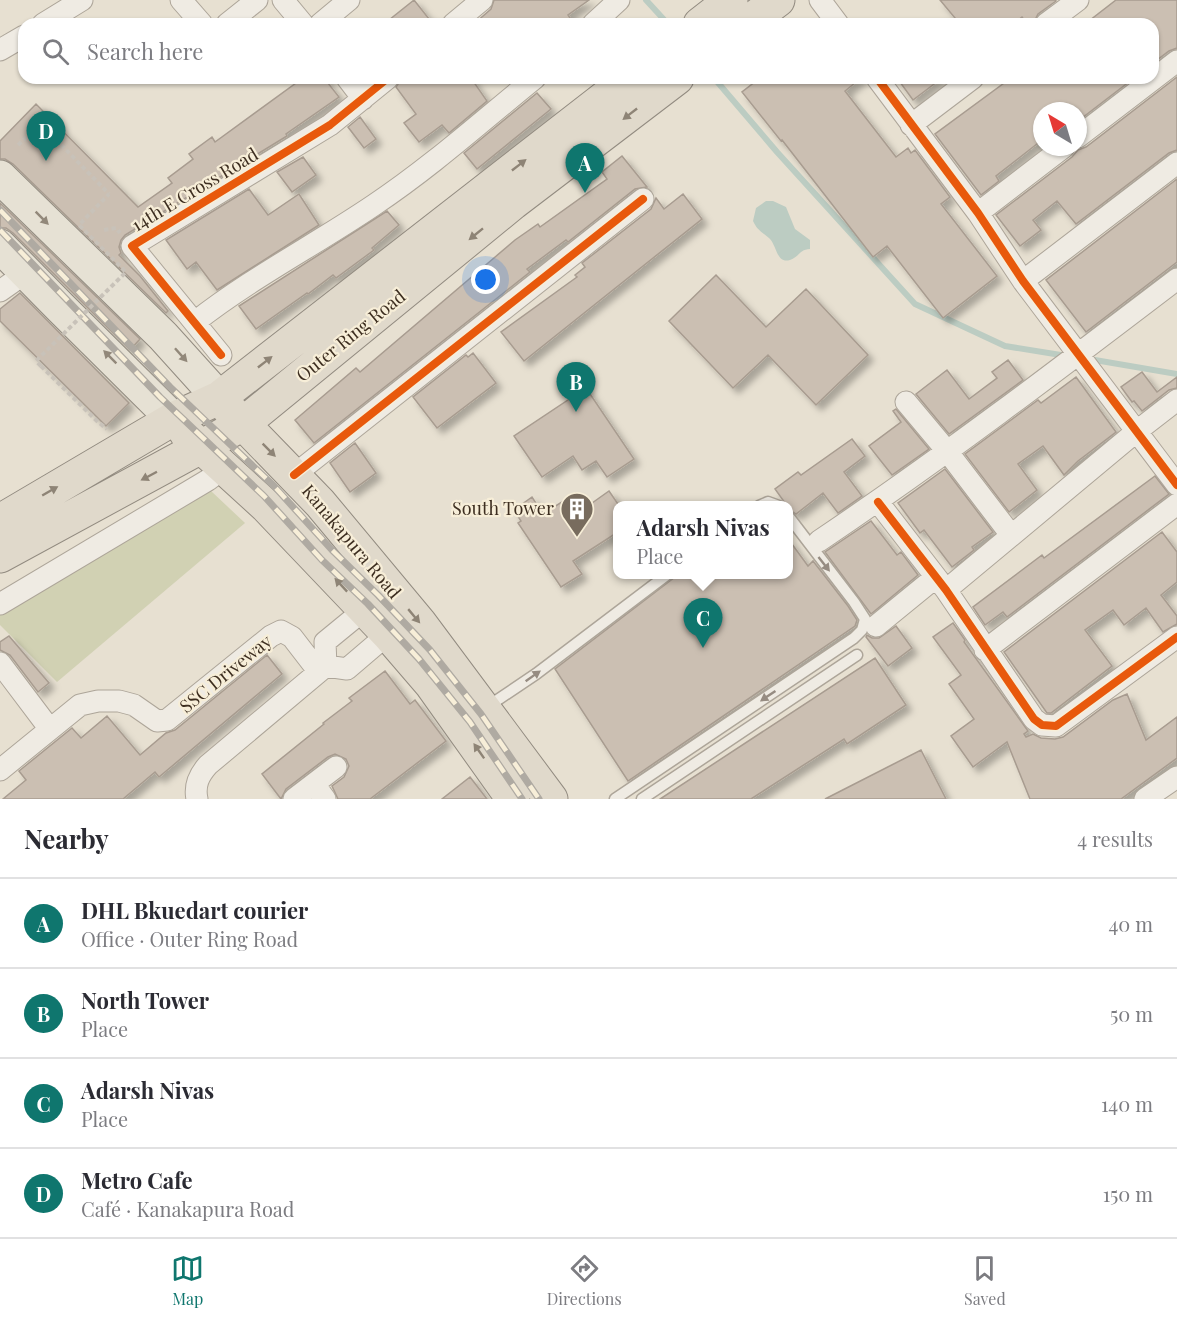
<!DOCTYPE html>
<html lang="en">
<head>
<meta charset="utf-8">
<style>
  body { margin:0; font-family:"Playfair Display",serif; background:#f2f2f3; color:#2b2b33 }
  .compass { position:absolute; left:1033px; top:102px; width:54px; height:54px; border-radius:50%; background:#fff; box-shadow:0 2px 4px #0004; rotate:322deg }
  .you { position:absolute; left:486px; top:280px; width:21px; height:21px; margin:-15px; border:4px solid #fff; border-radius:50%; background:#1a73e8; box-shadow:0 0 0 9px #1a73e833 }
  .badge { display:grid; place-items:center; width:39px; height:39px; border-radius:50%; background:#0f766e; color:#fff; font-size:20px; font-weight:700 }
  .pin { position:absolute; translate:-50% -50px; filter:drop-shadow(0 2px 3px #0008) }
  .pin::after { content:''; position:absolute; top:32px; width:21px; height:18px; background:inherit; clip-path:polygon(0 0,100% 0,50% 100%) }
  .popup { position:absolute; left:613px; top:501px; width:180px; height:78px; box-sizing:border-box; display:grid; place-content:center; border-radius:12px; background:#fff; filter:drop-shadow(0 2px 4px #0005); font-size:20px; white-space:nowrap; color:#7c7c81 }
  .popup b { font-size:22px; color:#2b2b33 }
  .popup::after { content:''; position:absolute; left:50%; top:100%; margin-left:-12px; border:12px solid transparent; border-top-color:#fff }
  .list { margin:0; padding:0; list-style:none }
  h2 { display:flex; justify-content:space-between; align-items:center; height:78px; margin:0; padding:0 24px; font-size:26px }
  h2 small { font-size:20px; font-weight:400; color:#7c7c81 }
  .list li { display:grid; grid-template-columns:39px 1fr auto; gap:18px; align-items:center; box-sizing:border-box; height:90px; padding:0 24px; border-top:2px solid #e1e1e2 }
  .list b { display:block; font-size:22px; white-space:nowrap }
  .list p { margin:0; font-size:20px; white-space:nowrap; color:#7c7c81 }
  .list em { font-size:20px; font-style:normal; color:#7c7c81 }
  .icon { flex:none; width:33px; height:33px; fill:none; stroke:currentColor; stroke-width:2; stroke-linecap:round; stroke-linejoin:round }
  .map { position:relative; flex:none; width:1177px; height:799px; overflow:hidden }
  .search { position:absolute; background:#fff; box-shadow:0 2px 4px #0004; left:18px; right:18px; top:18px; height:66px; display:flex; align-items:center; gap:15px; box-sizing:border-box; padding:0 21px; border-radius:18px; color:#7c7c81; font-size:22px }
  .sheet { height:438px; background:#fff }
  nav { display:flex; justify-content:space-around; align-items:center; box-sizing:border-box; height:84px; border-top:2px solid #e1e1e2; background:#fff; font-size:16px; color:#7c7c81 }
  nav a { display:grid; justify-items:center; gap:3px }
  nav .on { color:#0f766e }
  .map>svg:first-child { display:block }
  .cemetery { fill:#d1d1b3 }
  .water { fill:#bcccc2 }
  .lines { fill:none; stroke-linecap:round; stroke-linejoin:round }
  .stream { stroke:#bcccc2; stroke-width:6 }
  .building { fill:#cbbfb2; stroke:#a89c90; stroke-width:1.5; filter:url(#shadow) }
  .service-casing { stroke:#ada599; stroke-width:13 }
  .minor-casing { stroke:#ada599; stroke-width:23 }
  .primary-casing { stroke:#928b80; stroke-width:35 }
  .trunk-casing { stroke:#928b80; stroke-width:35 }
  .path { stroke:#c8c2b9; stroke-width:4; stroke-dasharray:4.5 3; stroke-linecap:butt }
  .service { stroke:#efebe3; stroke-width:10 }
  .minor { stroke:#efebe3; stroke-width:21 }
  .primary { stroke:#e6e1d4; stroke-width:33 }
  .trunk { stroke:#e0d9cb; stroke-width:33 }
  .rail-casing { stroke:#afaaa2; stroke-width:7 }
  .rail { stroke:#f7eed8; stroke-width:4.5; stroke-dasharray:14; stroke-linecap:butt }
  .path-bridge { stroke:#c8c2b9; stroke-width:4; stroke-dasharray:4.5 3; stroke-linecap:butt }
  .cycleway-casing { stroke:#f7eed8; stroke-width:11 }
  .cycleway { stroke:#e8590c; stroke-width:8 }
  .oneway { fill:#8e8476 }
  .oneway2 { fill:#92887a }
  .oneway3 { fill:#968c82 }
  .labels { text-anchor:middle; stroke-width:4.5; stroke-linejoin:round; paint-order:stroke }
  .street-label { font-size:18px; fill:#3d2e20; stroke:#f7eed8 }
  .poi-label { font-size:18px; fill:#3d2e20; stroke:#f7eed8; text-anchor:end }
</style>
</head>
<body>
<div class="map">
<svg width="1177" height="799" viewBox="0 0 1177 799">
  <defs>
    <filter id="shadow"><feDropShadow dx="5.5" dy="5.5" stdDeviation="3" flood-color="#0004"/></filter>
  </defs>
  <rect width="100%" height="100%" fill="#e7e0d1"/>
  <!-- cemetery -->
  <path class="cemetery" d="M211,491l34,32 -188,159 -57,-57v-12z"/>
  <!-- water -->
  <path class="water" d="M766,201h7l13,6 9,22 15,11v9c-10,0 -11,8 -20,11 -14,4 -13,-15 -21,-22 -7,-6 -12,-8 -16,-17l3,-13z"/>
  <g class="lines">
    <!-- stream -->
    <path class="stream" d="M646,0l22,24
      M714,78l63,74 138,152 90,42 62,10
      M1089,359l88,15"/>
  </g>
  <!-- building -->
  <path class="building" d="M414,0l19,24h-49z
    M494,0h95l-21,15 6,9h-98l-1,-1 16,-14z
    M940,0h115l1,1 -18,13 -5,10h-6l-5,-7 -9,7h-53z
    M1116,0h61v48l-8,3 -16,12v-39h-68z
    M1177,77v73l-8,3 -93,71 -19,-23 -24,19 8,10 -21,16 -24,-31 76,-58 6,-7 8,-3z
    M303,78h21l15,19 -53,37 1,2 -162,99 -4,5 -2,7 2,6 -2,2 21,21 28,35 -2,2 -153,-149 -8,-5h-5v-18l36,-37 102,103 34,-24 -4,-5 25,-19 -4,-5 23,-17 3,5z
    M402,78h69l16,23 -38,32 -7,-8 -23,17 -15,-19 12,-9 -20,-27z
    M760,78h101l-16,13 51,66 12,-9 3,5 4,-3 35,47 -9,7 56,72 -54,42 -56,-72 -14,11 -91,-117 -1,1 -39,-49z
    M897,78h45l-29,22z
    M1011,78h123l-56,43v-10h-36v29l-46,36 3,5 -18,14 -46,-61z
    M537,93l14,16 -74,60 -13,-16z
    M360,117l16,22 -12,9 -16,-21z
    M622,156l25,31 -12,2 -67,53 -2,-2 -39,29 3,3 -216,171 -19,-23 61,-52 4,4 155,-132 23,-16 2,3 67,-48 -5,-7z
    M303,157l13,18 -24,17 -15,-20z
    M1177,179v83l-91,70 -40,-52z
    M249,189l19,26 31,-21 20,31 -102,65 -21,-28 -9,7 -21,-29z
    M683,194l19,25 -178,142 -23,-29 76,-55 -2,-2 10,-8 -3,-4 69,-54 5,-11 8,11z
    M0,203l140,136 -10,11 -117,-117 -7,-5h-6z
    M387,211l12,14 -27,23 2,2 -38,28 -3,-3 -25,19 -1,-1 -51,36 -17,-23z
    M716,275l50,52 40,-38 62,66 -52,50 -48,-50 -35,33 -64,-67z
    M20,293l109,110 -23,23 -106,-105v-12z
    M473,353l23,30 -59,45 -24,-31 53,-42 2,2z
    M1008,360l15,20 -74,54 -33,-40 31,-24 22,29 28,-21 -5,-6z
    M1142,372l15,20 20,-15v11l-8,2 -27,21 -8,-10 -2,1 -11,-15z
    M1076,377l40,55 -38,29 -14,14 -21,-29 -25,18 19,26 -28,22 -44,-58 73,-54 3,3z
    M586,388l48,71 -27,18 -11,-16 -14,9 -9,-14 -31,21 -28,-41z
    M896,409l33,40 -37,26 -23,-29 32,-24 -8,-11z
    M852,439l13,17 -21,16 18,24 -24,17 -15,-20 -27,21 -6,-4 -15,-21 23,-17 3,3z
    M355,443l21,30 -26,19 -20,-29z
    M945,469l48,63 -21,15 2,3 -22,17 -28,-37 -4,3 -22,-30z
    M1155,476l14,18 -162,123 -4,-5 -18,13 -12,-18 69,-52 2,3z
    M609,491l9,13v28l-45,29 9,13 -21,13 -43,-64 3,-2 -7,-11 18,-13 11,17 33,-21 9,15z
    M871,521l26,34 4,-3 17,23 -47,39 -46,-62z
    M1162,532l15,20v30l-16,13 16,21v8l-14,8 -17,-24 -22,17 -11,-15 -28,20 27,36 -61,47h-4l-43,-61z
    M789,540l19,26 5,-5 35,45 9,14 -2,6 -227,155 -73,-112 124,-95h110z
    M953,623l12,17 -1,2 64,89 -4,3 2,3 7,-3 8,4 14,1 8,-2 50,-37 14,-6 19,46 31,-23v41l-56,41h-91l-23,-57 -34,25 -22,-31 23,-17 -25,-35 12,-9 -28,-38z
    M896,626l16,22 -24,18 -22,-29 1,-2 5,3h7z
    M9,636l40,47 -11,9 -28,-37 -10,-5v-8z
    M267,655l15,19 -123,103 -4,-5 -32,27h-120l23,-19 -7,-9 53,-43 9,10 26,-22 33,39 26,-22 9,-3z
    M875,658l31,47 -59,39 -3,-5 -93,60h-91z
    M385,671l25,33 5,-4 31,41 -76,58h-32l-6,-13 12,-9 5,-11 -3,-7 -11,-5 -7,3 -42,32 -5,10 -19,-25 62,-50 -1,-1 29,-22 -3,-3z
    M921,750l25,49h-121z
    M470,777l17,22h-45z"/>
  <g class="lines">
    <!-- service casing -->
    <g class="service-casing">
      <path id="service" d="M759,506l9,-4 11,4
        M487,707l49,-33 132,-100
        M615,799l239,-161 8,-8 3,-11 -11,-17 -65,-85
        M642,799l215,-144"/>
    </g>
    <!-- minor casing -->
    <g class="minor-casing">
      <path id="minor" d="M181,0l21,24
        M283,0l20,24
        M820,0l18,24
        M43,24l39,-24
        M227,24l30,-24
        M320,24l29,-24
        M453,24l29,-24
        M593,24l26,-24
        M1046,24l32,-24
        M0,50l24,-14
        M347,78l16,21
        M877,78l101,135 45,68 154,204
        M911,125l62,-47
        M1078,137l99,-76
        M978,213l86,-66
        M1023,281l154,-118
        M0,291l27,-19
        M195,322c56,-44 120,-77 179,-117 57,-38 108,-84 161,-127
        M221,355l-89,-109 198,-121 58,-47
        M906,402l41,49 64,84
        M294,475l349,-276
        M878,502l68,88 88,129 8,6 14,1 121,-89
        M819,541c122,-82 240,-172 358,-262
        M946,590l191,-159 40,-31
        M0,604l208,-124 16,-12
        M364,610l-39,32 1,24 21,3 41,-35
        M876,626l60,-49
        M985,650l192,-146
        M0,663l49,65
        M0,770l80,-65 18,-4h21l15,4 23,16 10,-1 104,-84 10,-5 11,6 27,35
        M314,784l11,15
        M197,799c-3,-14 2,-24 11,-34l118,-99
        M294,799l42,-32
        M1145,799l32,-22"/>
    </g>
    <!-- primary casing -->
    <g class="primary-casing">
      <path id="primary" d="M0,177l163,159 56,62
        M0,246l60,61 113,112"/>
    </g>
    <!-- trunk casing -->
    <g class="trunk-casing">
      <path id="trunk" d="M700,24l31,-24
        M746,24l32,-24
        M228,408l92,95 100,120 131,176
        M186,433l80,73 122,128 43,50 82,115
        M0,521l173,-102 46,-21 411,-320
        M0,556l243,-132 270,-221 164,-125"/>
    </g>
    <!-- path -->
    <path class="path" d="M18,145l23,-21 68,70
      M104,230l12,-2 4,5
      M41,366l56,55 10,8"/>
    <!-- service -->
    <use href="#service" class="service"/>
    <!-- minor -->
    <use href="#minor" class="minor"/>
    <!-- primary -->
    <use href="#primary" class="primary"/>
    <!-- trunk -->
    <use href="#trunk" class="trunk"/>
    <!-- rail casing -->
    <g class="rail-casing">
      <path id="rail" d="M0,210l170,177 104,99 58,64 46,45 52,55 51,64 58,85
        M0,230l160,167 104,99 58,64 46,44 51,55 51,63 52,77"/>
    </g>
    <!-- rail -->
    <use href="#rail" class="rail"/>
    <!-- path-bridge -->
    <path class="path-bridge" d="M41,366l-5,-5 90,-89 -47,-47 30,-31"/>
    <!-- cycleway casing -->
    <g class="cycleway-casing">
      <path id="cycleway" d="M877,78l101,135 45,68 154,204
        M221,355l-89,-109 198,-121 58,-47
        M294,475l349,-276
        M878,502l68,88 88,129 8,6 14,1 121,-89"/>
    </g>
    <!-- cycleway -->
    <use href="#cycleway" class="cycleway"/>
  </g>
  <!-- one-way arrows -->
  <defs><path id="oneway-solid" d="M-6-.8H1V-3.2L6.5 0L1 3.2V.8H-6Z" transform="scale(1.5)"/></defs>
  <g class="oneway">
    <use href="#oneway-solid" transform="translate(630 114) rotate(142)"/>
    <use href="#oneway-solid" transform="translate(519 165) rotate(-38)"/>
    <use href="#oneway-solid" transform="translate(476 234) rotate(141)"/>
    <use href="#oneway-solid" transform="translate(265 362) rotate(-38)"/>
    <use href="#oneway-solid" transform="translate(269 450) rotate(45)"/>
    <use href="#oneway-solid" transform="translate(149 476) rotate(152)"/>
    <use href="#oneway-solid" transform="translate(50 491) rotate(-30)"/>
    <use href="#oneway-solid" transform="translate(341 585) rotate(-133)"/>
    <use href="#oneway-solid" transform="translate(414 616) rotate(50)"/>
    <use href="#oneway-solid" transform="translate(479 751) rotate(-125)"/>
  </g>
  <g class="oneway2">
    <use href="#oneway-solid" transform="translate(42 218) rotate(45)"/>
    <use href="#oneway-solid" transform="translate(181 355) rotate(48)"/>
    <use href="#oneway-solid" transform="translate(110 357) rotate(-135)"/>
  </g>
  <g class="oneway3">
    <use href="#oneway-solid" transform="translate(824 564) rotate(52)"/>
    <use href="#oneway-solid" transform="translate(533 676) rotate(-35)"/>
    <use href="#oneway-solid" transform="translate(768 696) rotate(146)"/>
  </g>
  <!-- icons -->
  <defs>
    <g id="building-pin" transform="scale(1.725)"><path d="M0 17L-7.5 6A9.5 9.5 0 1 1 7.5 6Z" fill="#786c5e" stroke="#f7eed8"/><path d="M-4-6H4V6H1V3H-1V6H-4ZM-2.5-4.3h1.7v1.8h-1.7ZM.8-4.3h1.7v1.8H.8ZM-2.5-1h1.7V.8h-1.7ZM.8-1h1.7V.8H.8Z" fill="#fff"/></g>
  </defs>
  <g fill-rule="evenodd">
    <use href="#building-pin" x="577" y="509"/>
  </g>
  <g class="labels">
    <!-- street labels -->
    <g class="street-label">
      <text transform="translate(195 190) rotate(-31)" y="6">14th E Cross Road</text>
      <text transform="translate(351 336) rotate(-39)" y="6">Outer Ring Road</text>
      <text transform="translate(351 542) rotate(50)" y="6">Kanakapura Road</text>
      <text transform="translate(226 674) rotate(-39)" y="6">SSC Driveway</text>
    </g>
    <!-- poi labels -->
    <g class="poi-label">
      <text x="554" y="515">South Tower</text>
    </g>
  </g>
</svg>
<svg class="compass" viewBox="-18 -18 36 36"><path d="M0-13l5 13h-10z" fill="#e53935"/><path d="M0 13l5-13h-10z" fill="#7c7c81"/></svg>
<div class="you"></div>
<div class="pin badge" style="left:585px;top:193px">A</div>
<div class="pin badge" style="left:576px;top:412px">B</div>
<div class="pin badge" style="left:703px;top:648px">C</div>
<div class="popup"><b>Adarsh Nivas</b>Place</div>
<div class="pin badge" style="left:46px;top:161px">D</div>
<div class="search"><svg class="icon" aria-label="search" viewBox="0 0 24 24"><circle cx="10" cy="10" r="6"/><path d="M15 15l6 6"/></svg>Search here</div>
</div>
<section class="sheet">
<h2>Nearby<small>4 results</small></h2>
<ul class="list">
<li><span class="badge">A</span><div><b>DHL Bkuedart courier</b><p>Office · Outer Ring Road</p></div><em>40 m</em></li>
<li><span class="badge">B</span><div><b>North Tower</b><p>Place</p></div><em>50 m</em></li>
<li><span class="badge">C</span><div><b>Adarsh Nivas</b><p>Place</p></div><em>140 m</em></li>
<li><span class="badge">D</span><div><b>Metro Cafe</b><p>Café · Kanakapura Road</p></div><em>150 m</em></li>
</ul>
</section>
<nav>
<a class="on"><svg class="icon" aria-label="map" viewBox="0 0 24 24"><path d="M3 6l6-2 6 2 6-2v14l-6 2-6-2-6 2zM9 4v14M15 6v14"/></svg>Map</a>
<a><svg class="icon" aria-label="directions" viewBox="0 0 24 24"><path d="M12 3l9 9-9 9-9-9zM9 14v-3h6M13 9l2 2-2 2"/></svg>Directions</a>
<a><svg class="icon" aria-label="saved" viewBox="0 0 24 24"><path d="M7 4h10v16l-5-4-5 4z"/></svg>Saved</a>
</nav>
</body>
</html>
